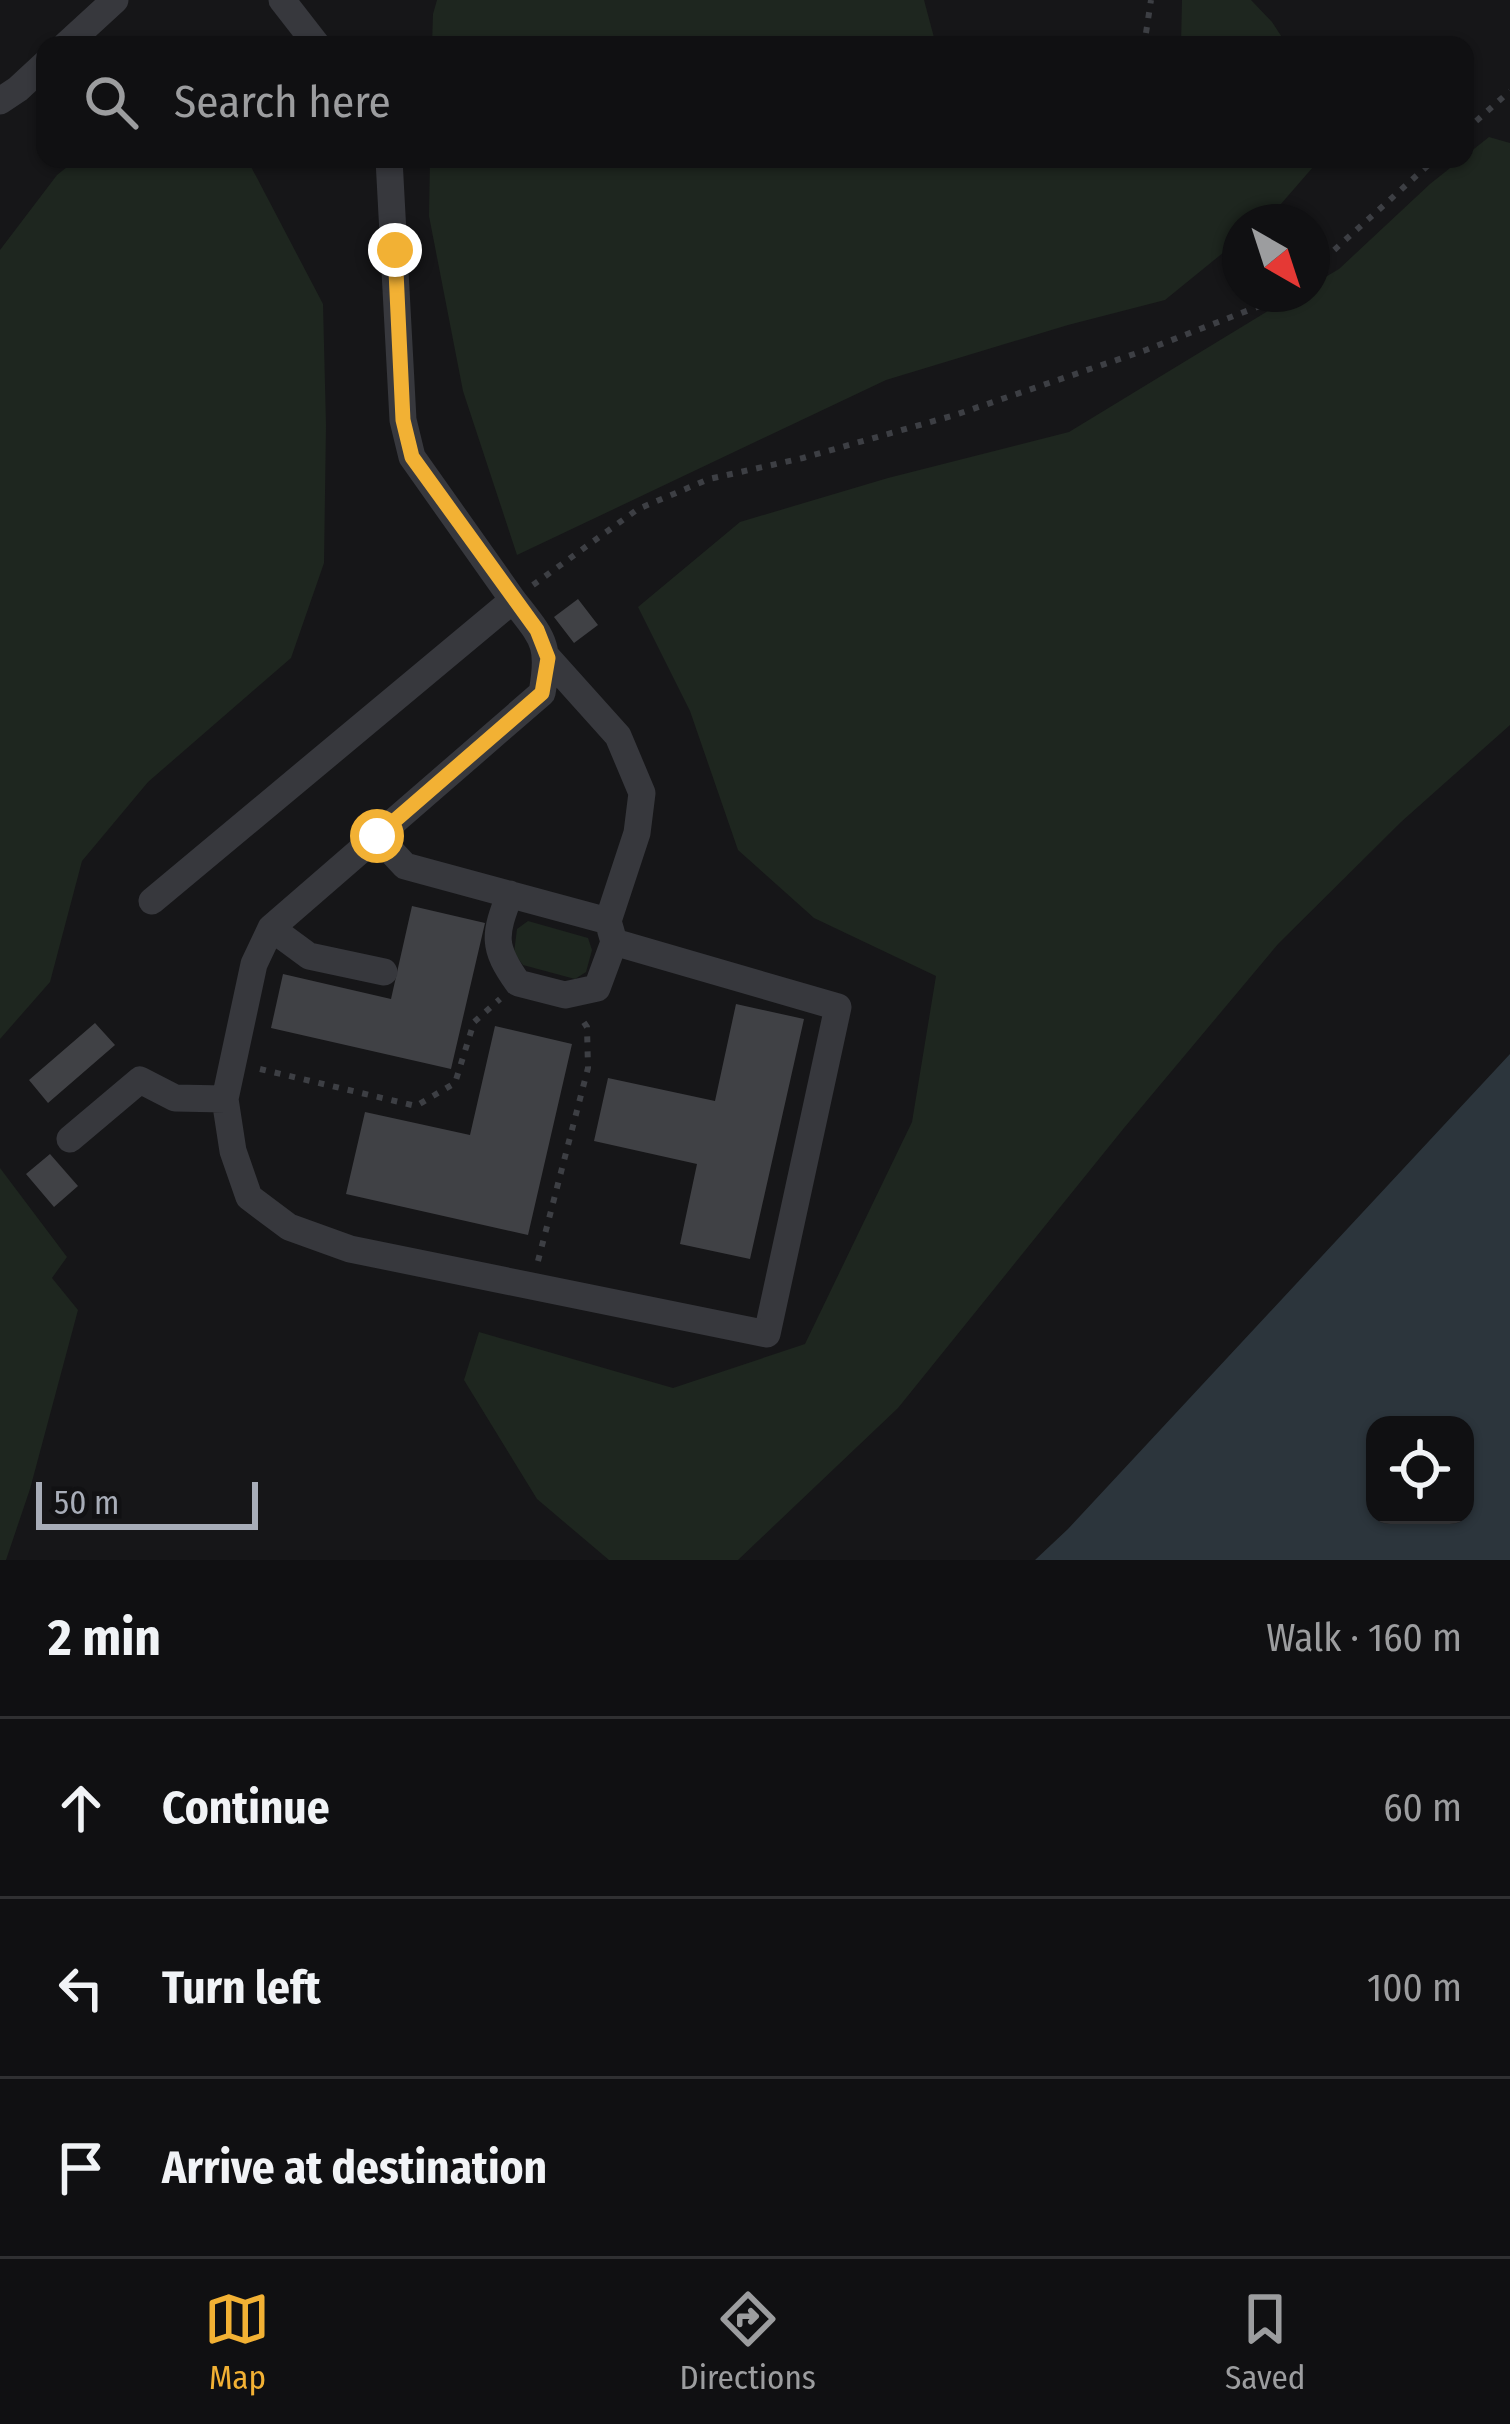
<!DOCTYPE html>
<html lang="en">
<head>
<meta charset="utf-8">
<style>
  body { margin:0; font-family:"Fira Sans Condensed",sans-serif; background:#1e1e20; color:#f1f3f6 }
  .controls { position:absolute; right:36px; bottom:36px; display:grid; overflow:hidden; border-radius:24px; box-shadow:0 3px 9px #0004 }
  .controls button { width:108px; height:108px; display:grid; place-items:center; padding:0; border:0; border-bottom:3px solid #303032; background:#101012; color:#f1f3f6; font:60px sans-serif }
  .compass { position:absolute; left:1222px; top:204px; width:108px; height:108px; border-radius:50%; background:#101012; box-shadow:0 3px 9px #0004; rotate:141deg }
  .scale { position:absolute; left:36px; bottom:30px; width:222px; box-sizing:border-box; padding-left:12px; border:6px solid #a8adb8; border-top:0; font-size:33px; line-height:42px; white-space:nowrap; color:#a8adb8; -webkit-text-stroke:9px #111113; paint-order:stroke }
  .stop { position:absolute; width:36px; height:36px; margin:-27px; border:9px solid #f2b134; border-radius:50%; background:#fff }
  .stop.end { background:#f2b134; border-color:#fff; box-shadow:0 3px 12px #0008 }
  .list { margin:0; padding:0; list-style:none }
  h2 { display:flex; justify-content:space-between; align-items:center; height:156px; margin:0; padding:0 48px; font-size:51px }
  h2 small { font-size:39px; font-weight:400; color:#9c9d9f }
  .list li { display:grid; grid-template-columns:78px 1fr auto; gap:36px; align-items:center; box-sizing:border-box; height:180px; padding:0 48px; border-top:3px solid #303032 }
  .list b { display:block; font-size:45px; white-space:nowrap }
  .list em { font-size:39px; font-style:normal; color:#9c9d9f }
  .icon { flex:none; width:66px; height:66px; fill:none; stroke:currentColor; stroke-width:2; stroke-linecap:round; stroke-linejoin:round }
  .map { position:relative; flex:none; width:1510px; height:1560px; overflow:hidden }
  .search { position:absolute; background:#101012; box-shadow:0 3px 9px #0004; left:36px; right:36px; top:36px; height:132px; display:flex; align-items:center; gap:30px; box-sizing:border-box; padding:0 42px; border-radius:24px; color:#9c9d9f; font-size:45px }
  .sheet { height:696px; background:#101012 }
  nav { display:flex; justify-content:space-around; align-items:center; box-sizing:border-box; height:168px; border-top:3px solid #303032; background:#101012; font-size:33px; color:#9c9d9f }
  nav a { display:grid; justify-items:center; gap:6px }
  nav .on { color:#f2b134 }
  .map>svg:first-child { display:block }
  .green { fill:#1e261f }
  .water { fill:#2c353c; fill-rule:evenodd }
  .building { fill:#404145 }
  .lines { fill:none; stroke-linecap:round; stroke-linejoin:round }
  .path { stroke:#3d3f44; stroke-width:6; stroke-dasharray:6 9; stroke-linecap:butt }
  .minor { stroke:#37383d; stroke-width:27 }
  .route { stroke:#f2b134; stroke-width:15 }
</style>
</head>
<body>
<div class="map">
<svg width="1510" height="1560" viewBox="0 0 1510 1560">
  <rect width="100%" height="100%" fill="#161618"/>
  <!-- green -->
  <path class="green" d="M437,0h487l12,45h-504l1,-31z
    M1182,0h69l21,22 15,23h-106z
    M1489,137l21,6v582l-109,97 -123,122 -154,184 -226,280 -160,152h-129l-72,-61 -73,-119 15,-48 194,56 132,-44 107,-222 24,-146 -122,-58 -76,-68 -48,-139 -52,-104 102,-85 148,-44 181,-46 227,-138h16v-9l27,-16 91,-85z
    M77,159h170l76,145 3,121 -2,138 -33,95 -143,124 -66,79 -32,121 -50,57v-789l57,-75z
    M430,159h890l-46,53 -13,10h-21v17l-75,61 -97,25 -182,55 -369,175 -54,-164 -34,-175z
    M528,921l60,17 4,12 -6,22 -11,7 -52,-14 -9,-12 3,-24z
    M0,1168l67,89 -15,21 26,32 -48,179 -24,71h-6z"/>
  <!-- water -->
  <path class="water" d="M1510,1054v506h-475l33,-31zM1375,1425h90v90h-90z"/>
  <!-- building -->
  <path class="building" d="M578,599l20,26 -24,18 -20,-26z
    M412,906l73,17 -34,146 -180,-41 12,-54 108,25z
    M736,1004l68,15 -54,240 -70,-15 17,-80 -103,-23 14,-63 107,23z
    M95,1023l20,22 -67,58 -19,-23z
    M495,1026l77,18 -44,191 -182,-41 19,-82 105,23z
    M50,1154l28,32 -24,21 -28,-33z"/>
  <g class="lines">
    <!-- path -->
    <path class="path" d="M1146,33l5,-33
      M1465,131l45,-40
      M1312,270l123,-111
      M533,585l105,-76 71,-30 94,-21 152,-43 191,-65 116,-45 16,-11
      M260,1069l156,37 39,-23 19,-61 26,-23
      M538,1261l50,-193 -1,-41 -6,-9"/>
    <!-- minor -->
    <path class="minor" d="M282,0l35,45
      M66,45l49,-45
      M0,101l18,-12 27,-25
      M513,600c30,39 38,43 29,93l-271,235 -17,36 -29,135 8,52 16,46 40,30 61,22 417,85 71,-327 -224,-65
      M548,658l70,78 24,57 -5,40 -29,88
      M377,836l28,30 203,55 6,21 -17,46 -32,7 -47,-12c-26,-36 -24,-48 -8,-89
      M152,901l361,-301 -101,-143 -9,-37 -14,-261
      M271,928l38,28 75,16
      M70,1139l70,-59 35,18 50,1"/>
  </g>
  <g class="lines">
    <!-- route -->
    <path class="route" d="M377,836l165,-143 6,-35 -11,-28 -125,-173 -9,-37 -8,-170"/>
  </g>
</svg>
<div class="controls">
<button><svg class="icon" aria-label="locate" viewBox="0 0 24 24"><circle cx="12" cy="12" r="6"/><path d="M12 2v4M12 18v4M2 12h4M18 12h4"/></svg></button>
</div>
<svg class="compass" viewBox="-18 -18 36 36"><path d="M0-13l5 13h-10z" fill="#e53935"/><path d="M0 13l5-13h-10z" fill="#9c9d9f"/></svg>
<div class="scale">50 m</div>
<div class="stop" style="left:377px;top:836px"></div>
<div class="stop end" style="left:395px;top:250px"></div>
<div class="search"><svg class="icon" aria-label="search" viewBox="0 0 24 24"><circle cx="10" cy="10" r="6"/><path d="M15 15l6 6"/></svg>Search here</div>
</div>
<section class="sheet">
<h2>2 min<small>Walk · 160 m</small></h2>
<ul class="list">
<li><svg class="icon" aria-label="ahead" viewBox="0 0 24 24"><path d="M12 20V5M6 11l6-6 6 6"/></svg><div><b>Continue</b></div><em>60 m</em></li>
<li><svg class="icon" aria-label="left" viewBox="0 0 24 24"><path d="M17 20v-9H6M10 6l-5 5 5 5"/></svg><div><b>Turn left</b></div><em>100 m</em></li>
<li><svg class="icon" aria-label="arrive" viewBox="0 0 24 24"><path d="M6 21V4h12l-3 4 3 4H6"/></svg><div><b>Arrive at destination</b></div></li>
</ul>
</section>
<nav>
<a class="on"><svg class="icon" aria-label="map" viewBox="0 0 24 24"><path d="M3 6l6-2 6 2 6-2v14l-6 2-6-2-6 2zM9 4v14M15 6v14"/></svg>Map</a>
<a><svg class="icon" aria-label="directions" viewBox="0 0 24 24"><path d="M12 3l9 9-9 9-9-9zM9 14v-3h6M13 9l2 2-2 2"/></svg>Directions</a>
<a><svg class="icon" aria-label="saved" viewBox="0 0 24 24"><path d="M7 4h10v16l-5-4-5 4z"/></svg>Saved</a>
</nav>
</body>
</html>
